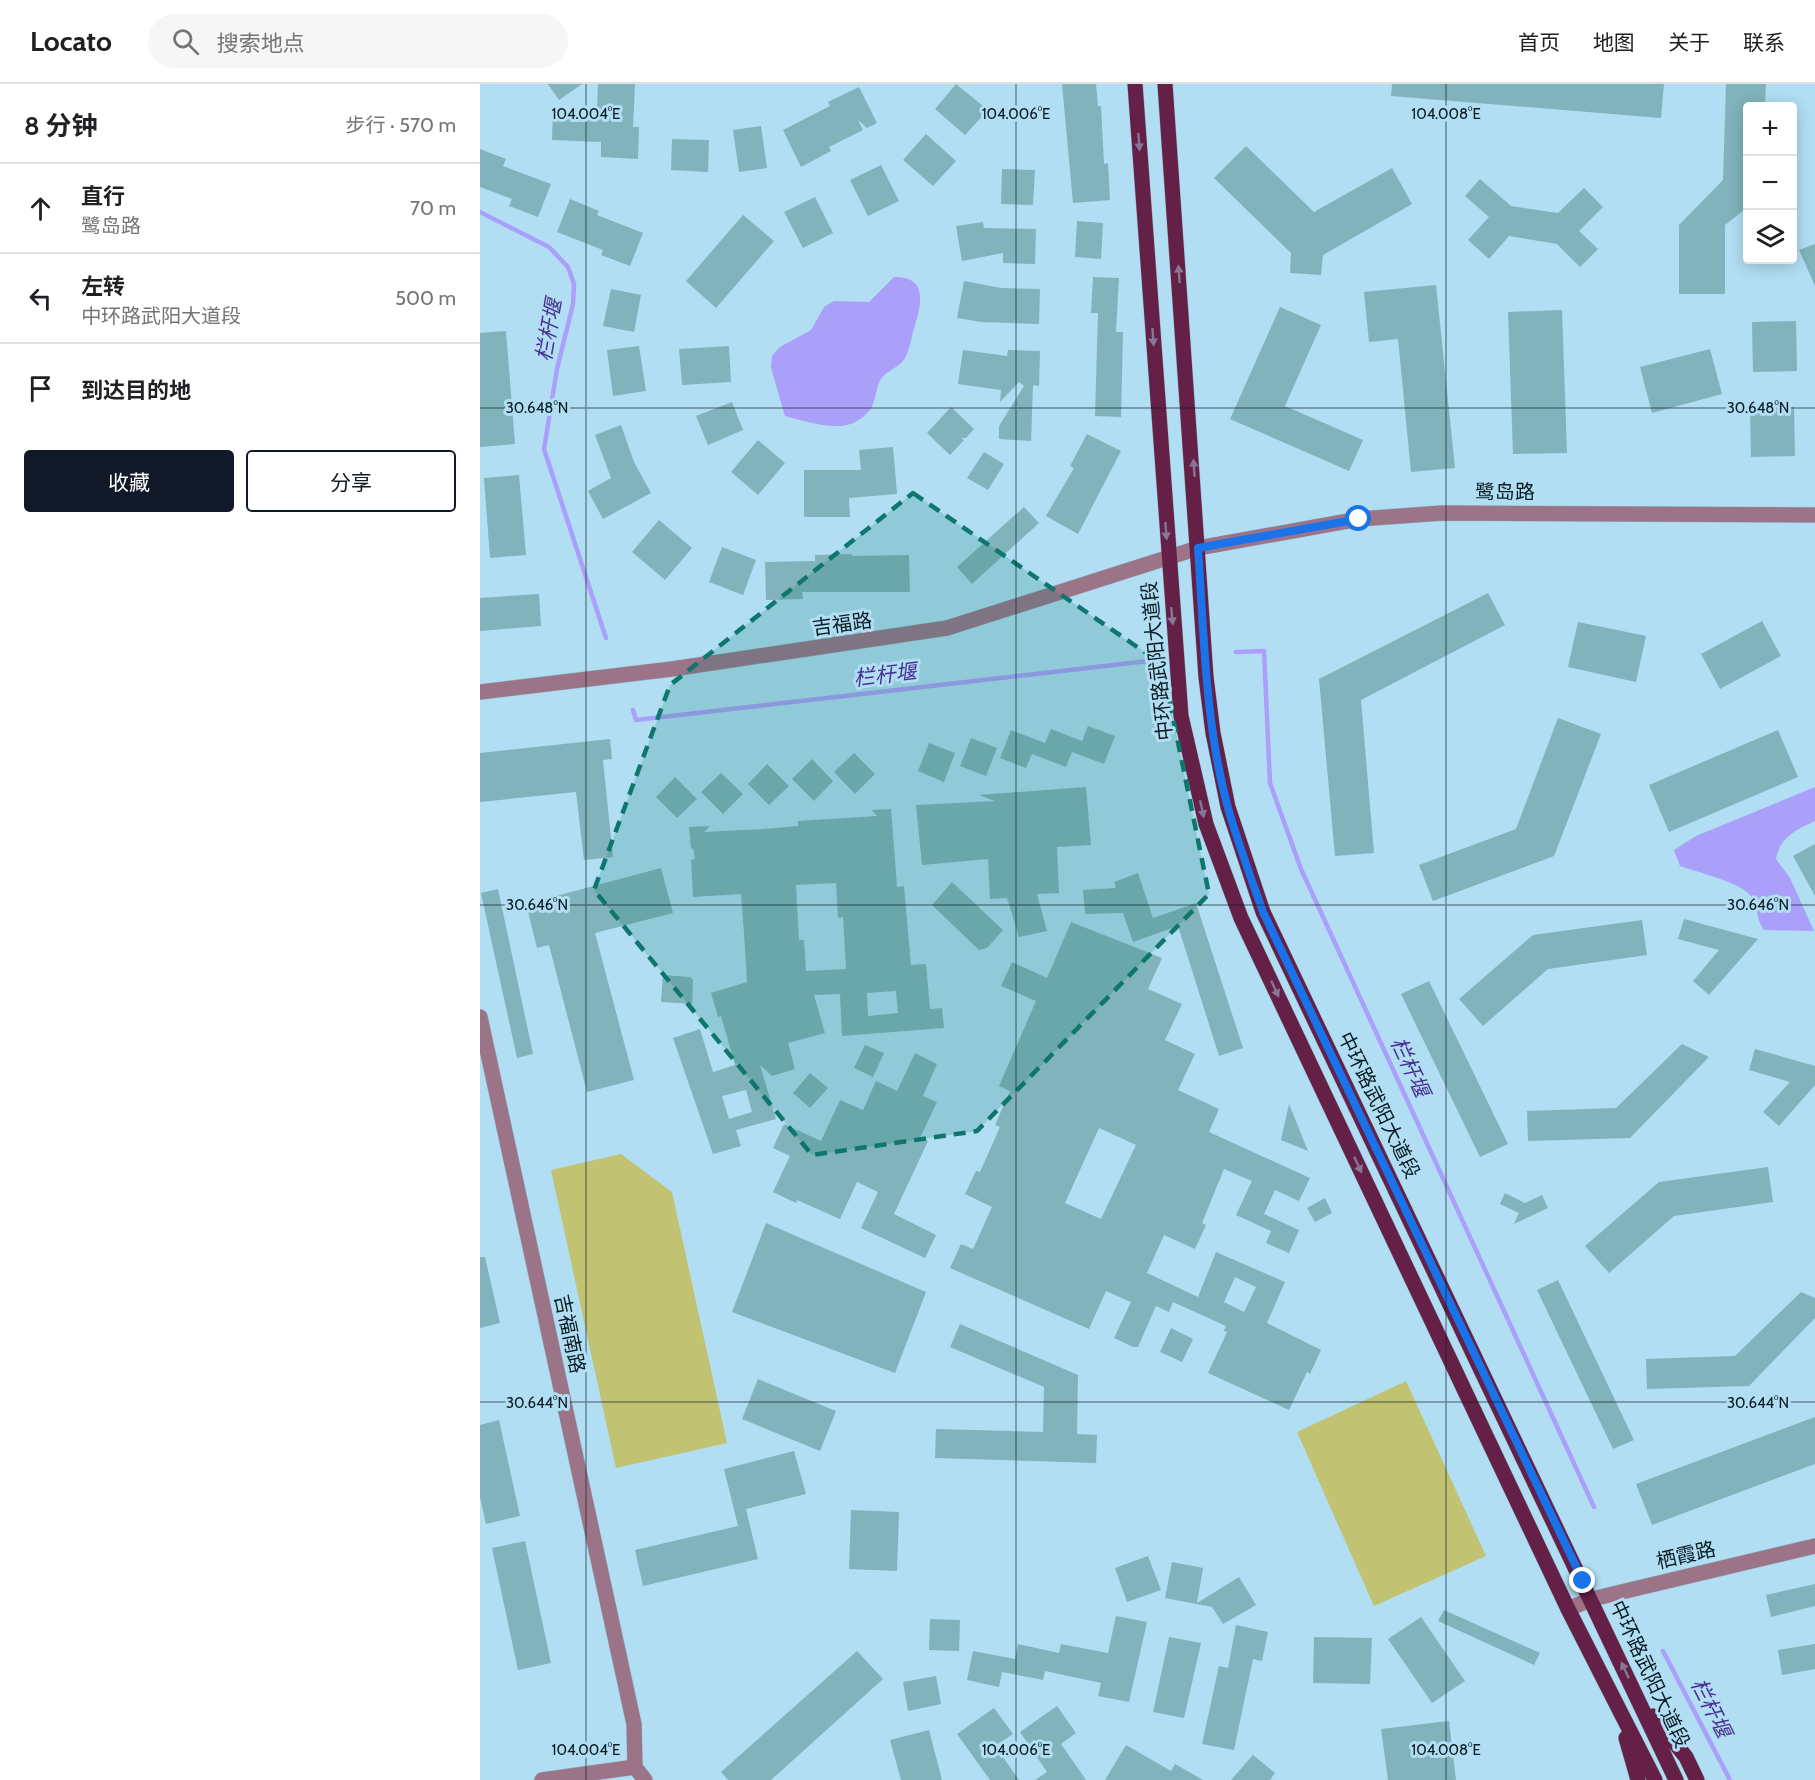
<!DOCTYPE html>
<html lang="zh">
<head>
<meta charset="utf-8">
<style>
  body { margin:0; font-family:Cabin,"Noto Sans SC",sans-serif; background:#f6f6f6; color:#202124 }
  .controls { position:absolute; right:18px; top:18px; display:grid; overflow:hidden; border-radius:6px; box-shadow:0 3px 15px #0003 }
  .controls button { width:54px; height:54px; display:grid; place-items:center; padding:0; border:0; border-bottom:2px solid #e0e0e0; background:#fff; color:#202124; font:30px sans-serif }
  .stop { position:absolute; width:18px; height:18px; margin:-14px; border:4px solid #1a73e8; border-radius:50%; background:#fff }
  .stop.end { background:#1a73e8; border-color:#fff; box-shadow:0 2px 6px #0008 }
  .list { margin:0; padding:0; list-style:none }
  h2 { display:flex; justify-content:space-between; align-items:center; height:78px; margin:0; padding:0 24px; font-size:26px }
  h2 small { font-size:20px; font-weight:400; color:#757577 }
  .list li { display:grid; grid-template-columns:39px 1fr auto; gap:18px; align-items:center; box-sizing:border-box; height:90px; padding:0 24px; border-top:2px solid #e0e0e0 }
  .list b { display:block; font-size:22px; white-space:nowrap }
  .list p { margin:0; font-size:20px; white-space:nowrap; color:#757577 }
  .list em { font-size:20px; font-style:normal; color:#757577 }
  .actions { display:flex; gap:12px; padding:18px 24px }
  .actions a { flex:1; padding:14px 0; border:2px solid #111827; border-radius:6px; text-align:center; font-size:21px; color:#111827 }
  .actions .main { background:#111827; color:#fff }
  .icon { flex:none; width:33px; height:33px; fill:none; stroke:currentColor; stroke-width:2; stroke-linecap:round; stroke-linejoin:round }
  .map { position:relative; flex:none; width:1335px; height:1696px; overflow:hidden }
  header { display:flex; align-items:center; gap:36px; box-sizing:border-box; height:84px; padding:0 30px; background:#fff; border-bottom:2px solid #e0e0e0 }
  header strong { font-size:28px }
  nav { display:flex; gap:33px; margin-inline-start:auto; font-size:21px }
  .search { width:420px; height:54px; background:#f6f6f6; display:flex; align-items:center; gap:15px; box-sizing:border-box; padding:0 21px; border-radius:33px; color:#757577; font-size:22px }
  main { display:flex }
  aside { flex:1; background:#fff }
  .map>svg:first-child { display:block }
  .green { fill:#c2c273 }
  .water { fill:#aba0f9 }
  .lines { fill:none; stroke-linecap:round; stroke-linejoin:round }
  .stream { stroke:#aba0f9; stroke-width:4.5 }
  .building { fill:#80b3bb; fill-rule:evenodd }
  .minor-casing { stroke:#93bbcd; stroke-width:16 }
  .major-casing { stroke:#93bbcd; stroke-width:16 }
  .minor { stroke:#9c7487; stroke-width:15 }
  .major { stroke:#642047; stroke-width:15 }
  .oneway { fill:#877694 }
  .route { stroke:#1a73e8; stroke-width:8 }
  .marked { fill:#0f766e; fill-opacity:0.2; stroke:#0f766e; stroke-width:4.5; stroke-dasharray:12 8; stroke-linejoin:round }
  .ticks { fill:none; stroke:#0a1b22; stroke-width:1.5; stroke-opacity:0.45 }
  .labels { text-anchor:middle; stroke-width:6; stroke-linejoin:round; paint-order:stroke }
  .street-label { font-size:20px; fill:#0a1b22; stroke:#b1def3 }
  .water-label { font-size:21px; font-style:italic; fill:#482f93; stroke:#b1def3 }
  .ticks-label { font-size:15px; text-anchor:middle; fill:#0a1b22; stroke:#b1def3; stroke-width:6; stroke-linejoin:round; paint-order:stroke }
</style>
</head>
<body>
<header>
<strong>Locato</strong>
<div class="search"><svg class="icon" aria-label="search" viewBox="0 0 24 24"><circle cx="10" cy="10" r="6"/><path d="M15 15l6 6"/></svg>搜索地点</div>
<nav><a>首页</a><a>地图</a><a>关于</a><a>联系</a></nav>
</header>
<main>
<aside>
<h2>8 分钟<small>步行 · 570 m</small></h2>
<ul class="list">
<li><svg class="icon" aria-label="ahead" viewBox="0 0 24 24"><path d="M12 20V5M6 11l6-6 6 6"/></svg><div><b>直行</b><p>鹭岛路</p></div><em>70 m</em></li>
<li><svg class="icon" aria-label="left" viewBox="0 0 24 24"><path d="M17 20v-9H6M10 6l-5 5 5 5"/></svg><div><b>左转</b><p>中环路武阳大道段</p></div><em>500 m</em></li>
<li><svg class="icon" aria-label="arrive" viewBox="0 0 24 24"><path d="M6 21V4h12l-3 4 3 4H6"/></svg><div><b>到达目的地</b></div></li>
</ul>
<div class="actions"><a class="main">收藏</a><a>分享</a></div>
</aside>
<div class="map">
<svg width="1335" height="1696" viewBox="0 0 1335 1696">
  <rect width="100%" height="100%" fill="#b1def3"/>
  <!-- green -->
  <path class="green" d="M141,1070l51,38 55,251 -111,25 -65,-298z
    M926,1297l80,175 -112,50 -77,-174z"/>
  <!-- water -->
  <path class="water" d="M414,193c37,-1 26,32 19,55 -2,8 -4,19 -8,26 -6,11 -22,13 -26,25 -6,17 -3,27 -22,38 -20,12 -52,0 -72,-5l-14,-48 1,-12 8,-9 31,-17 13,-23 10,-6 35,1z
    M1335,703v34c-19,9 -35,16 -39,38l14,19 24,53 -50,-1c-9,-12 -5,-25 -14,-35 -11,-13 -53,-23 -70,-29l-6,-16 22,-14z"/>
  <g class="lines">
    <!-- stream -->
    <path class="stream" d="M0,128l69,35 19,20 6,17 -1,20 -16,65 -13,80 62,189
      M756,568l28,-1 6,132 31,86 293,638
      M153,626l3,10 512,-59
      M1183,1567l67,129"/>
  </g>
  <!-- building -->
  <path class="building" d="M68,0h34l-23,16z
    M118,0h37l-2,43h6l-1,32 -37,-2v-15l-49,-2 1,-31 44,2z
    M476,0l32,26 -23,25 -30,-26z
    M582,0h34l2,22h3l3,58 4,-1 2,37 -37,3z
    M912,0h272l-3,34 -270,-22z
    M1246,0h40l-1,22h-17v101l-23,18v69h-46v-69l44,-45z
    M379,3l18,36 -10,5 -9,-8 5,10 -34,17 2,4 -30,16 -18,-37 47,-24 -2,-4z
    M281,42l6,42 -28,4 -6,-42z
    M446,50l30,27 -23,25 -30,-26z
    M192,55l37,1 -1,32 -37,-2z
    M766,62l68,66 78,-44 20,36 -89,51 -2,20 -31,-2 1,-20 -77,-75z
    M0,65l26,10 -3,7 48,18 -13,33 -29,-11 3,-7 -32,-12z
    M401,81l18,36 -31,15 -18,-36z
    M522,85l33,1 -2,35 -32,-1z
    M1000,95l31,27 47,7 26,-25 19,19 -24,24 19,18 -18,18 -23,-23 -48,-8 -20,23 -21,-19 21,-23 -24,-21z
    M335,113l18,36 -30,15 -19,-36z
    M90,115l29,12 -2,4 46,18 -13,33 -29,-11 2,-5 -46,-18z
    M263,131l31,26 -58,67 -30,-27z
    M597,137l26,2 -2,36 -26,-2z
    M503,138l1,6 52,1 -1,35 -32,-1v-10l-41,8 -6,-35z
    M1335,160v42l-16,-36z
    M613,193l26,1 -3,54h7l-2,85 -26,-1 3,-103h-7z
    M484,197l37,7 39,1 -1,35 -58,-2 -24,-4z
    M956,201l19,183 -44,4 -13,-133 -29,3 -5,-50z
    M131,205l30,6 -7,37 -31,-6z
    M800,223l41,18 -36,81 78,34 -14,31 -119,-52z
    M1082,226l5,143 -54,1 -5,-142z
    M1316,237l1,50 -44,1 -1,-50z
    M26,247l9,113 -35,3v-114z
    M159,262l7,45 -33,5 -6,-46z
    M249,262l2,36 -49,3 -3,-36z
    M1230,265l12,45 -70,19 -12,-46z
    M483,266l44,6 1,-6 32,1 -1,35 -6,-1 -2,56 -32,-2v-13l25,-40 -5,-4 -19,20 1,-12 -43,-6z
    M252,318l11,28 -35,15 -12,-29z
    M471,323l23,22 -8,9h-5l3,2 -14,15 -23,-22z
    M1314,323l1,49 -44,1 -1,-49z
    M141,341l13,37 17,31 -48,26 -15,-28 23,-13 -16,-43z
    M607,350l34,17 -43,83 -32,-18 28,-48 -4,-2z
    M278,356l27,23 -27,32 -27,-23z
    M413,363l4,47 -48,4 1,19h-46v-47h57l-2,-20z
    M504,368l20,12 -16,26 -21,-12z
    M39,391l7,80 -36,3 -6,-80z
    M544,423l15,16 -67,61 -15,-17z
    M179,436l33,28 -27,32 -33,-28z
    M242,463l34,13 -13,35 -34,-13z
    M372,470v2l57,-1 1,37h-108l1,7 -37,1 -1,-38 50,-1v-6z
    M1008,509l17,32 -144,75 13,153 -39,3 -16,-177z
    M59,510l2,32 -61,5v-33z
    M1282,537l19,35 -61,33 -19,-35z
    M1098,538l68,14 -10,46 -68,-15z
    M1078,634l43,16 -47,122 -121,45 -14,-36 97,-36z
    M608,642l27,10 -11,28 -32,-12 -6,15 -34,-13 -6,14 -26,-10 11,-28 34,13 6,-14 31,12z
    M1298,646l20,47 -129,55 -20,-47z
    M491,654l26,10 -11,28 -26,-10z
    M130,655l2,20 -9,1 10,97 -29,3 -8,-68 -96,10v-49z
    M449,659l26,10 -11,29 -26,-11z
    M374,669l21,21 -20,20 -21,-22z
    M332,675l21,22 -19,20 -22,-22z
    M287,680l22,22 -20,19 -21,-21z
    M241,689l22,21 -20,20 -22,-22z
    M195,693l22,22 -20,19 -21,-21z
    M606,703l5,58 -34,2 2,46 -22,1 10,37 -28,6 -12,-39 -17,1 -2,-40 -66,6 -6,-60 79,-4 -16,-6z
    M411,725l6,78 7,-1 7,79 15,-1 4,45 12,-1 2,20 -102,8 -2,-42 -26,1 11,38 -37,10 7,26 -23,7 -12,-11 16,54 -40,11 5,16 -28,8 -40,-116 27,-9 13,43 22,-7 -14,-49 -3,1 -7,-24 36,-11 -3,-49 -3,-39 -48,3 -2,-37 4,-1 -2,-11 -2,1 -2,-22 21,-1 -6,6 60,-3 34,-3v-5l79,-5 -5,-6zM356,799l2,35 5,-1 3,52 -40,2 -2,-31h-5l-3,-55zM416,907l2,22 -30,3 -1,-23zM266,1006l6,22 -23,7 -7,-23z
    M1335,760v52l-22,-40z
    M181,784l12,45 -78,20 39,147 -47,12 -38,-147 -12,3 -11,-44z
    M658,789l15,45 43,-15 47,145 -24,8 -41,-130 -45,16 -10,-29 -38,1 -2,-24 33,-2 -2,-6z
    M472,798l51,48 -16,18 -8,2 -47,-45z
    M18,805l35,165 -16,4 -36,-165z
    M1204,835l74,20 -49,56 -16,-14 26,-31 -41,-11z
    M1162,836l5,35 -99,14 -65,57 -24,-27 74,-64z
    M591,838l91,36 -14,31 34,15 -17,36 30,14 -17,36 41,19 -10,23 101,46 -11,23 -24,-11 -11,24 35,16 -10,23 -23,-10 5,-12 -35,-16 16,-34 -28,-12 -22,54 4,2 -11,24 -31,-14 -17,38 51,24 18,-45 69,30 -18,41 54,27 -11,24 -3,-2 -18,38 -81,-37 19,-41 -3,-1 2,-5 -53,-24 -4,10 -13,-6 -18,41h-5l-19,-9 17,-36 -25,-11 -17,38 -139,-61 11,-24 12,5 19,-42 -27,-13 11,-23 4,1 20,-45 -5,-2 15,-34 -11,-5 37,-85 -35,-15 11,-24 35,16zM619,1044l37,17 -35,74 -36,-16zM755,1193l21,10 -12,25 -20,-10z
    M183,891l27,2 3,3 -1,24 -31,-2z
    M949,897l79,163 -28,13 -79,-163z
    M1202,960l27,13 -79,81 -102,3 -1,-30 89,-3z
    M385,961l19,8 -11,24 -19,-9z
    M1275,965l60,17v19l-36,41 -16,-14 27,-30 -41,-12z
    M435,969l22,11 -14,32 14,6 -17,36 8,3 -34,73 42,21 -11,23 -64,-30 17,-36 -21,-10 -17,37 -43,-19 -1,3 -23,-11 17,-36 -17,-8 11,-24 37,17 19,-41 23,10 13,-29 21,10z
    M330,989l18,15 -18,20 -17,-15z
    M809,1020l19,47 -27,-11z
    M1288,1083l5,35 -99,14 -65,57 -24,-27 74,-64z
    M1025,1109l20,10 17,-8 6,13 -34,16 5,-11 -19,-9z
    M845,1114l7,15 -17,9 -8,-14z
    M286,1139l160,69 -31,81 -163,-61z
    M0,1173h5l15,66 -20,5z
    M1078,1196l76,160 -21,9 -76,-159z
    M1321,1208l14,6v20l-66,68 -102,3 -1,-30 89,-3z
    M480,1240l118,51 -1,59 20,1 -1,28 -161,-5 1,-29 107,3 1,-45 -94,-40z
    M691,1244l22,11 -11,23 -22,-10z
    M278,1295l78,32 -16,40 -78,-32z
    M1335,1333v47l-163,61 -16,-41z
    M19,1336l21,96 -34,8 -6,-27v-72z
    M314,1367l12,43 -60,15 12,50 -115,27 -8,-36 103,-24 -14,-57z
    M371,1426l48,2 -2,59 -48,-2z
    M45,1457l26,122 -33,7 -26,-122z
    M668,1472l13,34 -34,12 -12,-34z
    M692,1478l31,6 -6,35 42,-26 17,28 -33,19 -11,-17 -47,-9z
    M1335,1500v22l-44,11 -5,-22z
    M964,1526l96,43 -6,12 -96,-44z
    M636,1532l31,6 -18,80 -31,-6 3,-13 -56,-12 -2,9 -41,-8 -3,15 -32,-7 6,-29 42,8 3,-15 41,9 2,-9 47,9z
    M941,1533l44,64 -33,22 -44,-64z
    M450,1535l30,1 -1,31 -30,-1z
    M756,1541l32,7 -6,29 -9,-2 -19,91 -32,-6 17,-78 9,2z
    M689,1553l32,6 -17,75 -31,-6z
    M834,1553l58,1 -2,46 -57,-1z
    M1335,1560v25l-33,6 -4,-25z
    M377,1567l26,28 -112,101h-43l-7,-8z
    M456,1592l5,28 -33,7 -5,-29z
    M577,1622l19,27 -15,11 25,36h-51l12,-8 -27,-40z
    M514,1624l19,26 -18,12 24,34h-29l-33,-46z
    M969,1637l7,59h-68l-7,-51z
    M449,1646l13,50h-41l-11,-40z
    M646,1661l45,26 4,-7 28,16h-98z
    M773,1671l22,18 -5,7h-39z"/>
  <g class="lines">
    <!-- minor casing -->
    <g class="minor-casing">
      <path id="minor" d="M0,608l192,-23 275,-41 251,-80 161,-29 83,-6 373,2
        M0,933l154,707 1,43
        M1088,1525l24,-10 223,-53
        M155,1683l10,13
        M62,1696l93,-13"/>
    </g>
    <!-- major casing -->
    <g class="major-casing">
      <path id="major" d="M655,0l46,632 25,108 35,94 327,691 87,171
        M685,0l41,593 7,56 15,74 35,105 413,868
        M1173,1632l33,41 11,23
        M1146,1654l12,42"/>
    </g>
    <!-- minor -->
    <use href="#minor" class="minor"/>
    <!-- major -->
    <use href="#major" class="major"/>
  </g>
  <!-- one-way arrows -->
  <defs><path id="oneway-solid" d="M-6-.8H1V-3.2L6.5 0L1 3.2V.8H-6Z" transform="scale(1.5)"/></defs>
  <g class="oneway">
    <use href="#oneway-solid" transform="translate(659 58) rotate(86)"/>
    <use href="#oneway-solid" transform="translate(699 190) rotate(-94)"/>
    <use href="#oneway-solid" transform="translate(673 253) rotate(86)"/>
    <use href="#oneway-solid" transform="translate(714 384) rotate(-94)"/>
    <use href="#oneway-solid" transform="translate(686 447) rotate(86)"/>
    <use href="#oneway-solid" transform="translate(692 532) rotate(85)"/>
    <use href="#oneway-solid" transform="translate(722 725) rotate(77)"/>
    <use href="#oneway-solid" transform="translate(795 905) rotate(65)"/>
    <use href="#oneway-solid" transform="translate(878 1081) rotate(65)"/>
    <use href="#oneway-solid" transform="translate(1145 1586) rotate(-115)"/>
  </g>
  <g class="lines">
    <!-- route -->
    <path class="route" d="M879,435l-161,29c6,86 7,176 30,260 10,35 23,70 35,104l320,669"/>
  </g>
  <!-- marked area -->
  <path class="marked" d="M433,409l249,171 47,230 -232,237 -165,24 -218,-265 76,-205z"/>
  <!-- ticks -->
  <path class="ticks" d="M106,0v1696M536,0v1696M966,0v1696M0,324h1335M0,821h1335M0,1318h1335"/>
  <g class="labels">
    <!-- street labels -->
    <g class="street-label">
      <text x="1025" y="415">鹭岛路</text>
      <text transform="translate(362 540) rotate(-8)" y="7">吉福路</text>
      <text transform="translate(677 577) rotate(-96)" y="7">中环路武阳大道段</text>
      <text transform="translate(899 1021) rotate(64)" y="7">中环路武阳大道段</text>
      <text transform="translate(90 1250) rotate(78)" y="7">吉福南路</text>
      <text transform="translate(1206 1471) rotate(-13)" y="7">栖霞路</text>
      <text transform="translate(1170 1590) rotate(65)" y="7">中环路武阳大道段</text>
    </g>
    <!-- water labels -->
    <g class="water-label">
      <text transform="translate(69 246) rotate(-80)" y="7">栏杆堰</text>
      <text transform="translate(405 591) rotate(-7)" y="7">栏杆堰</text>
      <text transform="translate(930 983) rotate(65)" y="7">栏杆堰</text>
      <text transform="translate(1231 1624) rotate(63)" y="7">栏杆堰</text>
    </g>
  </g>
  <g class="ticks-label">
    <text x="106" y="35">104.004°E</text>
    <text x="536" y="35">104.006°E</text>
    <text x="966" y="35">104.008°E</text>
    <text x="57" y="329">30.648°N</text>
    <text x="1278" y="329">30.648°N</text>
    <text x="57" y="826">30.646°N</text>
    <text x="1278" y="826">30.646°N</text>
    <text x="57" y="1324">30.644°N</text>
    <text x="1278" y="1324">30.644°N</text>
    <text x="106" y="1671">104.004°E</text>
    <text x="536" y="1671">104.006°E</text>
    <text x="966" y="1671">104.008°E</text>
  </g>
</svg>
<div class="controls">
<button>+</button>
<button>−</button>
<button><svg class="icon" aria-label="layers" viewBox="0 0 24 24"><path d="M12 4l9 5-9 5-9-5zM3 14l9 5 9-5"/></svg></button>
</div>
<div class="stop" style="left:879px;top:435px"></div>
<div class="stop end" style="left:1103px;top:1497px"></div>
</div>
</main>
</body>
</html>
